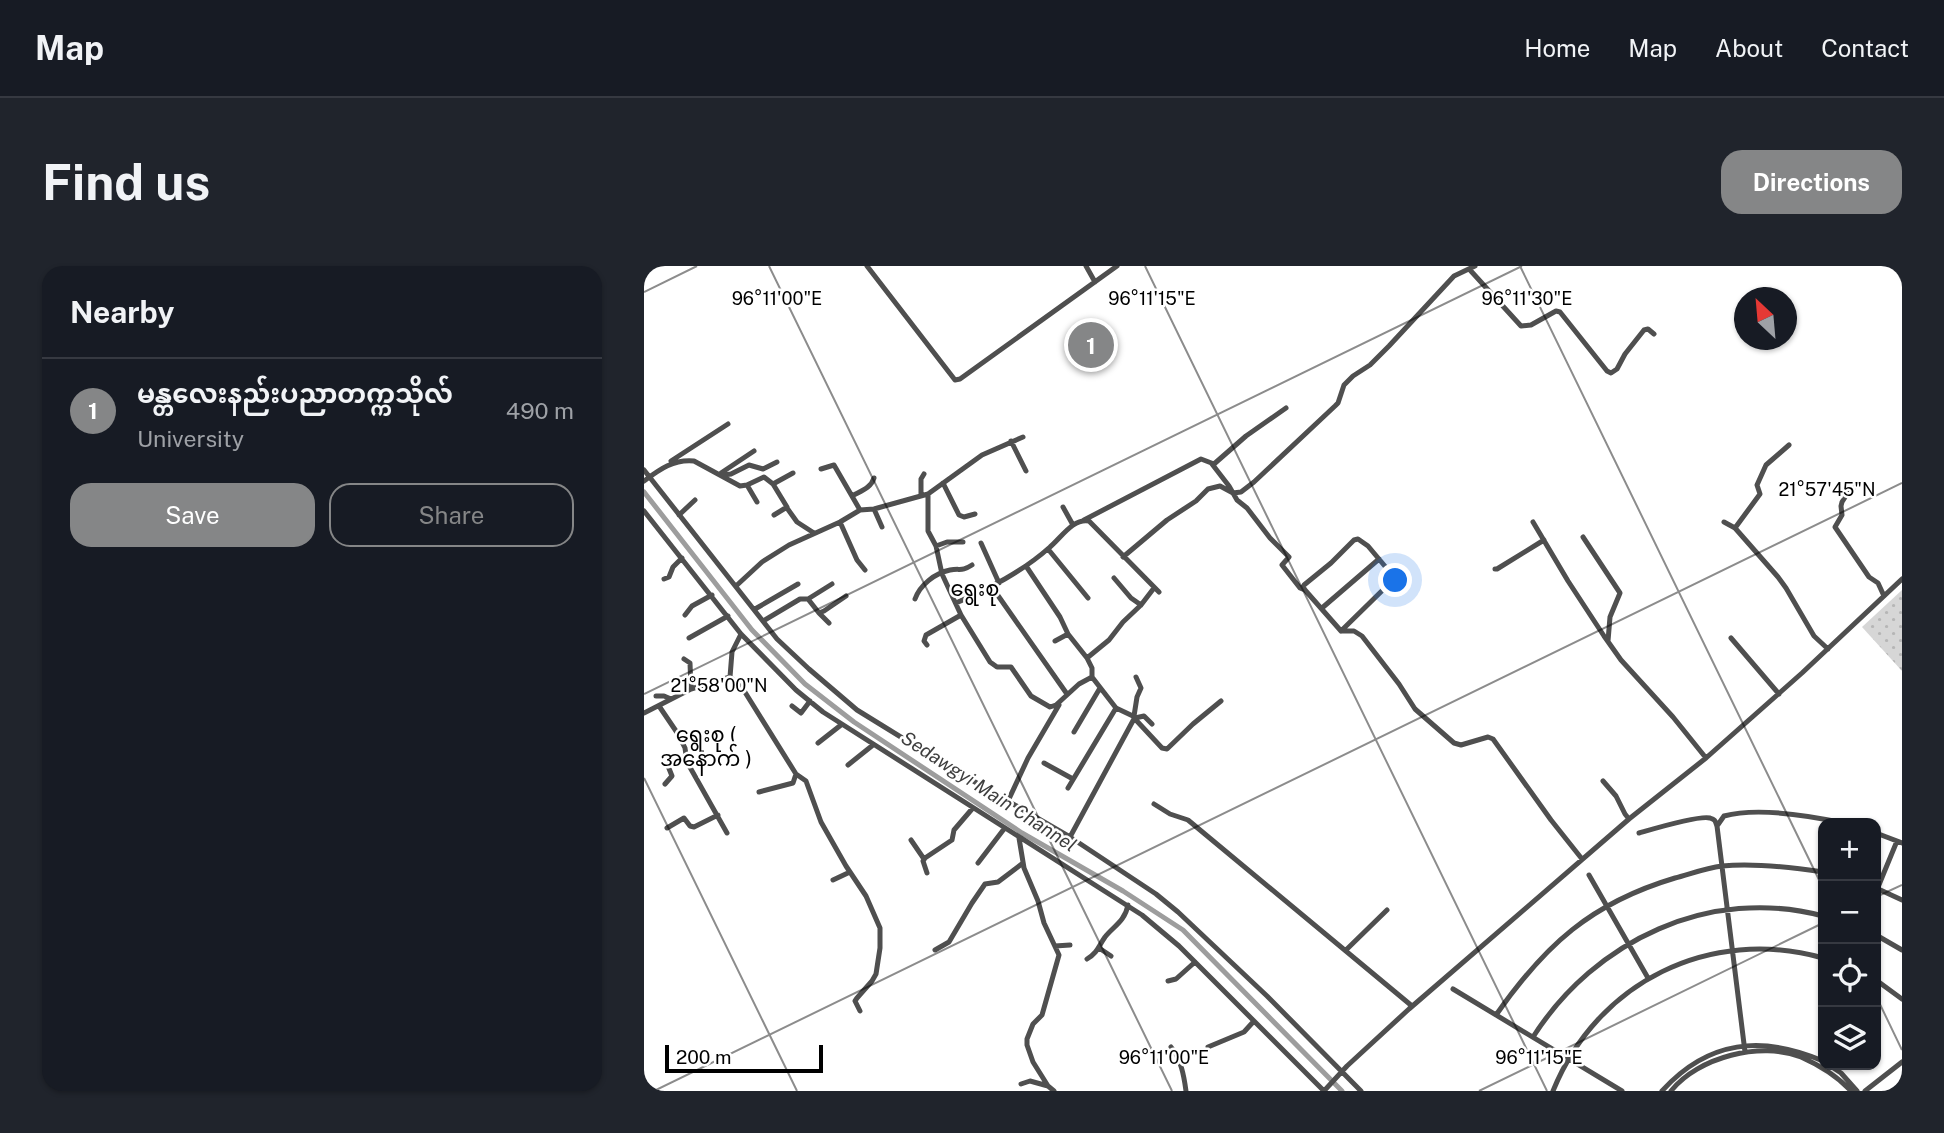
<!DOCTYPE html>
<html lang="en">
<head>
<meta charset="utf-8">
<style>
  body { margin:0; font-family:"Public Sans","Noto Sans Myanmar",sans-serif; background:#20242c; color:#f1f3f6 }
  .controls { position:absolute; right:21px; bottom:21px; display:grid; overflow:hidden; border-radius:14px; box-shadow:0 2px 5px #0004 }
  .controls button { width:63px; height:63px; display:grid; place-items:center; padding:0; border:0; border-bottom:2px solid #363941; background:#171b24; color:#f1f3f6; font:35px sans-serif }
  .compass { position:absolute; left:1090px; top:21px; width:63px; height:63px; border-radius:50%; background:#171b24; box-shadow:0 2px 5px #0004; rotate:334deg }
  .scale { position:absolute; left:21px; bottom:18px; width:158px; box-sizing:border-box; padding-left:7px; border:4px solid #000; border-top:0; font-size:19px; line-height:24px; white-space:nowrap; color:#000; -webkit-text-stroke:5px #fff; paint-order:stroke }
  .you { position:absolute; left:752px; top:315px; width:24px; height:24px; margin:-18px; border:5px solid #fff; border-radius:50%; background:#1a73e8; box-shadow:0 0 0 10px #1a73e833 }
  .badge { display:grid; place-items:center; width:46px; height:46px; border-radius:50%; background:#858687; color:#fff; font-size:23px; font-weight:700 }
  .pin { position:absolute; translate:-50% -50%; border:4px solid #fff; box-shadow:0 2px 7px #0006 }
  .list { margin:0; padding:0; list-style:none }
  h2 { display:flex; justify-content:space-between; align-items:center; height:91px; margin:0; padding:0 28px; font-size:30px }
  h2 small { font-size:23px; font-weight:400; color:#9ea1a6 }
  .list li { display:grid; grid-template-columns:46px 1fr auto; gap:21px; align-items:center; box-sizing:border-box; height:105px; padding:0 28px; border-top:2px solid #363941 }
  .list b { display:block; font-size:26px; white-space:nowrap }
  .list p { margin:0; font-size:23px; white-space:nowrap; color:#9ea1a6 }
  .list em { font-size:23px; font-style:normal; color:#9ea1a6 }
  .actions { display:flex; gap:14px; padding:21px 28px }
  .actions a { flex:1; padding:16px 0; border:2px solid #858687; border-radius:21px; text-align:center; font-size:24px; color:#858687 }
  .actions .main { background:#858687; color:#fff }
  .icon { flex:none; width:38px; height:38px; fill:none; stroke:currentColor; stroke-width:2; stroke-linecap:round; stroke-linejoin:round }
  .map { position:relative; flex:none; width:1258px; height:825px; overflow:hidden; border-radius:21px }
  header { display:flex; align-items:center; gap:42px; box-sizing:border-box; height:98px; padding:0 35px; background:#171b24; border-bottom:2px solid #363941 }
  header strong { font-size:33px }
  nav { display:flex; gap:38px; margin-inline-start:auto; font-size:24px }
  .intro { display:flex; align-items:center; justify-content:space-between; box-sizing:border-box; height:168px; padding:0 42px }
  h1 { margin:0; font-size:49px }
  .button { padding:18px 32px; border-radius:21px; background:#858687; color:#fff; font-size:24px; font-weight:700 }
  main { display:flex; gap:42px; padding:0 42px }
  aside { flex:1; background:#171b24; border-radius:21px; box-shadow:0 2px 5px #0004 }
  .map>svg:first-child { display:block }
  .grass { fill:url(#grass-dots) }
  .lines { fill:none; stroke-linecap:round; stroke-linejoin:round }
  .canal { stroke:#9d9d9d; stroke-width:5 }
  .minor { stroke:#4f4f4f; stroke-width:5 }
  .ticks { fill:none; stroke:#000; stroke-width:2; stroke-opacity:0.45 }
  .labels { text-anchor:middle; stroke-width:5; stroke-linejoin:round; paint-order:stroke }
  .water-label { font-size:19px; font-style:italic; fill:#3e3e3e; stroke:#fff }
  .quarter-label { font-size:21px; fill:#000; stroke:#fff }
  .ticks-label { font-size:18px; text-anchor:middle; fill:#000; stroke:#fff; stroke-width:5; stroke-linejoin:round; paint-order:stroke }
</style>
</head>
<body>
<header>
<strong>Map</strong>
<nav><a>Home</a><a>Map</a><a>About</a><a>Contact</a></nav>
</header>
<div class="intro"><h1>Find us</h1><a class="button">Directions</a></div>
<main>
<aside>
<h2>Nearby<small></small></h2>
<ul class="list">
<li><span class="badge">1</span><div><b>မန္တလေးနည်းပညာတက္ကသိုလ်</b><p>University</p></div><em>490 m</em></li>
</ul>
<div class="actions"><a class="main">Save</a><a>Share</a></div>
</aside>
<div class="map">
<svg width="1258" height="825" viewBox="0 0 1258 825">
  <defs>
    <pattern id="grass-dots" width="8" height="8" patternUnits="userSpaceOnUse" patternTransform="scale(1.75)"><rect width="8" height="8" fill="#d6d6d6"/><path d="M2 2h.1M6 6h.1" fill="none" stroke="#b6b6b6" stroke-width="1.8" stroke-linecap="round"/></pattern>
  </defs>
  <rect width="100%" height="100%" fill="#fff"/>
  <!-- grass -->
  <path class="grass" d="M1258,324v81l-40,-44z"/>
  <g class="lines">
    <!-- canal -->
    <path class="canal" d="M0,226l108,138 53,54 49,38 168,111 101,58 60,39 159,161"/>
    <!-- minor -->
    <path class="minor" d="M223,0l88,114 5,-1 157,-113
      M442,0l9,16
      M826,4l51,56 10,-1 25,-14 4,1 47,59 4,2 6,-4 8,-15 19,-24 4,-1 6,5
      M367,175l15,30
      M27,195l57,-37
      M568,198l17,22 8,14 10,8 23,30 19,19 -7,8 18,23 5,2 36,41h13l8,5 37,48 16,25 39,34 7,2 27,-8 5,2 58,81 31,39
      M177,203l13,-4 26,45
      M0,204l133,169 32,30 48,41 99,61 114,66 86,57 22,18 89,84 94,95
      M77,207l33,-22
      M80,209l7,-1 18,-9 14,4 14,-7
      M0,215c16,-12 30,-22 50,-20l46,25 7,-1 17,-8 9,7 14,23 -13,8
      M299,217l16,32 5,2 11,-3
      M1216,217l-11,8 -7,11 -1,4 1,9 -7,12 34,50 9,6 6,13
      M129,218l20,-11
      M103,219l10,17
      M284,228l54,-39 41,-18
      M277,229v-16l3,-5
      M208,230c9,-5 19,-8 22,-18
      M419,241l10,18
      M143,242l10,14 17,11
      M230,243l8,18
      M0,245l97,123 55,56 27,22 319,203 37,31 145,145
      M35,249l16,-15
      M440,254l117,-61 13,5 32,-28 40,-28
      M196,256l17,38 8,10
      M889,256l35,59 36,55 17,24 52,57 33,41
      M1080,256l11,6 43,49 8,11 28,48 14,13
      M1091,262l25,-34 -3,-9 9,-20 23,-20
      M939,271l37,56 -10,24 -2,24
      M337,277l18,40
      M292,280l11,-4h16
      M404,283l40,49
      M479,291l44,-37 29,-19 12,-12 12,-3 13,7 8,-1 13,-10 81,-76 3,-3 6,-18 9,-9 17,-11 19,-19 65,-70 21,-10
      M382,300l34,51 8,17 19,24 5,10v9
      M851,303h2l47,-29
      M470,312l17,20 10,7
      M20,313l5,-2 4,-10 9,-9
      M92,320l26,-24 27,-17 51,-23 20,-12 14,-1 54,-15v37l8,15 6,28 19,41 29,47 7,5h14l20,29 19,11 6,-2 23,-21 13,-7 24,31 19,9 -65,120
      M348,321l75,107
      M661,324l-2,-3 1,-2 27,-22 23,-23 4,-1 10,7 26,31v2l-53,52
      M164,333l24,-15
      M271,333c5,-14 20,-26 35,-29 11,-2 11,2 22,-5
      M312,337c34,-15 66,-31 94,-56 11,-9 23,-29 39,-26l70,71
      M678,342l57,-49
      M111,343l43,-25
      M175,347l10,10
      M41,349l7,-9 20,-11
      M119,355l37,-22h8l11,14 5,-2 22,-15
      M45,372l39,-22
      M1087,372l48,56
      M411,375l13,-7
      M283,379l-3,-4 2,-6 35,-20
      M443,392l22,-18 14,-18 18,-17 13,-17
      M40,393l6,4 1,26
      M86,411l13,12 53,85 10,7 15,41 25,44 20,30 14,32v20l-4,26 -4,7 -15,17 -2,3 5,10
      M12,430h8l7,3
      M15,440l19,28 7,14 2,14 40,71
      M148,440l9,7 9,-12
      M0,447l47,-24 39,-12 2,-25 9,-18
      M490,450l3,-19 4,-9 -5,-11
      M491,452l9,-2 8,8
      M491,453l27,29 5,1 26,-25 28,-23
      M430,466l26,-44
      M174,477l23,-18
      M400,497l29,16
      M204,499l25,-20
      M959,515l13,15 9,18 4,5
      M21,518l7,-8 -4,-10 18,-10
      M424,522l48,-80
      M115,526l34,-9 3,-9
      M364,535l20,-43 31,-53
      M510,538l16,10 18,6 224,186
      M1073,560l7,-10c33,-9 87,0 120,7
      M23,562l17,-10 6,8 4,1 24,-12
      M995,567c14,-4 60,-18 71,-15 6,2 5,3 7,8l28,226
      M1232,567l26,10
      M375,572l5,30 14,33 6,22 15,32 -17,60 -9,9 -6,15v6l6,17 15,24 6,5
      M267,574l13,19
      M334,597l26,-34
      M283,607l-4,-12 2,-3 27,-18 2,-10 18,-21
      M945,609l59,103
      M189,614l17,-8
      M1232,622l26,12
      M1232,626l21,-51
      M1232,669l26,15
      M411,680l15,-1
      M455,682l12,8
      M291,684l14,-8 23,-39 13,-19 13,-2 25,-19
      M702,684l41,-40
      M443,693c11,-7 11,-12 18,-22 9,-11 20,-16 23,-32
      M1232,714l26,19
      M524,715l8,-2 19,-17
      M809,723l169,102
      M852,749c49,-70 95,-112 179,-137 15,-4 31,-10 47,-12 33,-3 68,1 101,6
      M889,771c62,-97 177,-151 290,-121
      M527,781c10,12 13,29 15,44
      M564,781l36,-15 10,-11
      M1185,799l12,8 16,18
      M377,818l9,-3 18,5
      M680,825l23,-25 62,-57 220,-190 77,-61 96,-85 100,-94
      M909,825c44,-109 157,-165 270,-133
      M1018,825c46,-51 100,-56 161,-30
      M1027,825c27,-34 90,-50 130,-34 18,8 37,20 50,34
      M1221,825l37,-29"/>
  </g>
  <!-- ticks -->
  <path class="ticks" d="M125,0l403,825M501,0l402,825M876,0l303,622M1251,0l7,15M0,26l53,-26M0,428l878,-428M0,512l153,313M1232,631l26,-12M1232,730l26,54M10,825l1248,-608M835,825l344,-168"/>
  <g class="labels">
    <!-- water labels -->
    <g class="water-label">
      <text transform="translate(345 525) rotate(33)" y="7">Sedawgyi Main Channel</text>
    </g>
    <!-- quarter labels -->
    <g class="quarter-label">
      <text x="331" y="330">ရွေးစု</text>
      <text x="62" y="476">ရွေးစု (<tspan x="62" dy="24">အနောက် )</tspan></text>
    </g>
  </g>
  <g class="ticks-label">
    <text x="133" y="39">96°11'00"E</text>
    <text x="508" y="39">96°11'15"E</text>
    <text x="883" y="39">96°11'30"E</text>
    <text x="1183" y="230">21°57'45"N</text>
    <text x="75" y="426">21°58'00"N</text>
    <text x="520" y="798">96°11'00"E</text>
    <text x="895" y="798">96°11'15"E</text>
  </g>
</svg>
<div class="controls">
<button>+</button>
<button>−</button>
<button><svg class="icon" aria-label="locate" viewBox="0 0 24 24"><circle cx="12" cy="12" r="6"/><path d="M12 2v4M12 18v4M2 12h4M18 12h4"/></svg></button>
<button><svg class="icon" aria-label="layers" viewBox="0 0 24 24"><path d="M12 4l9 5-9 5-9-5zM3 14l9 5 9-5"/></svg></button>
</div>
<svg class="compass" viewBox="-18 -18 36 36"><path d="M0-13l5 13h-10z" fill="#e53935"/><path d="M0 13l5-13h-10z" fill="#9ea1a6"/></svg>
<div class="scale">200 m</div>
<div class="you"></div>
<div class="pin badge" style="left:447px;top:79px">1</div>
</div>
</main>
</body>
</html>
